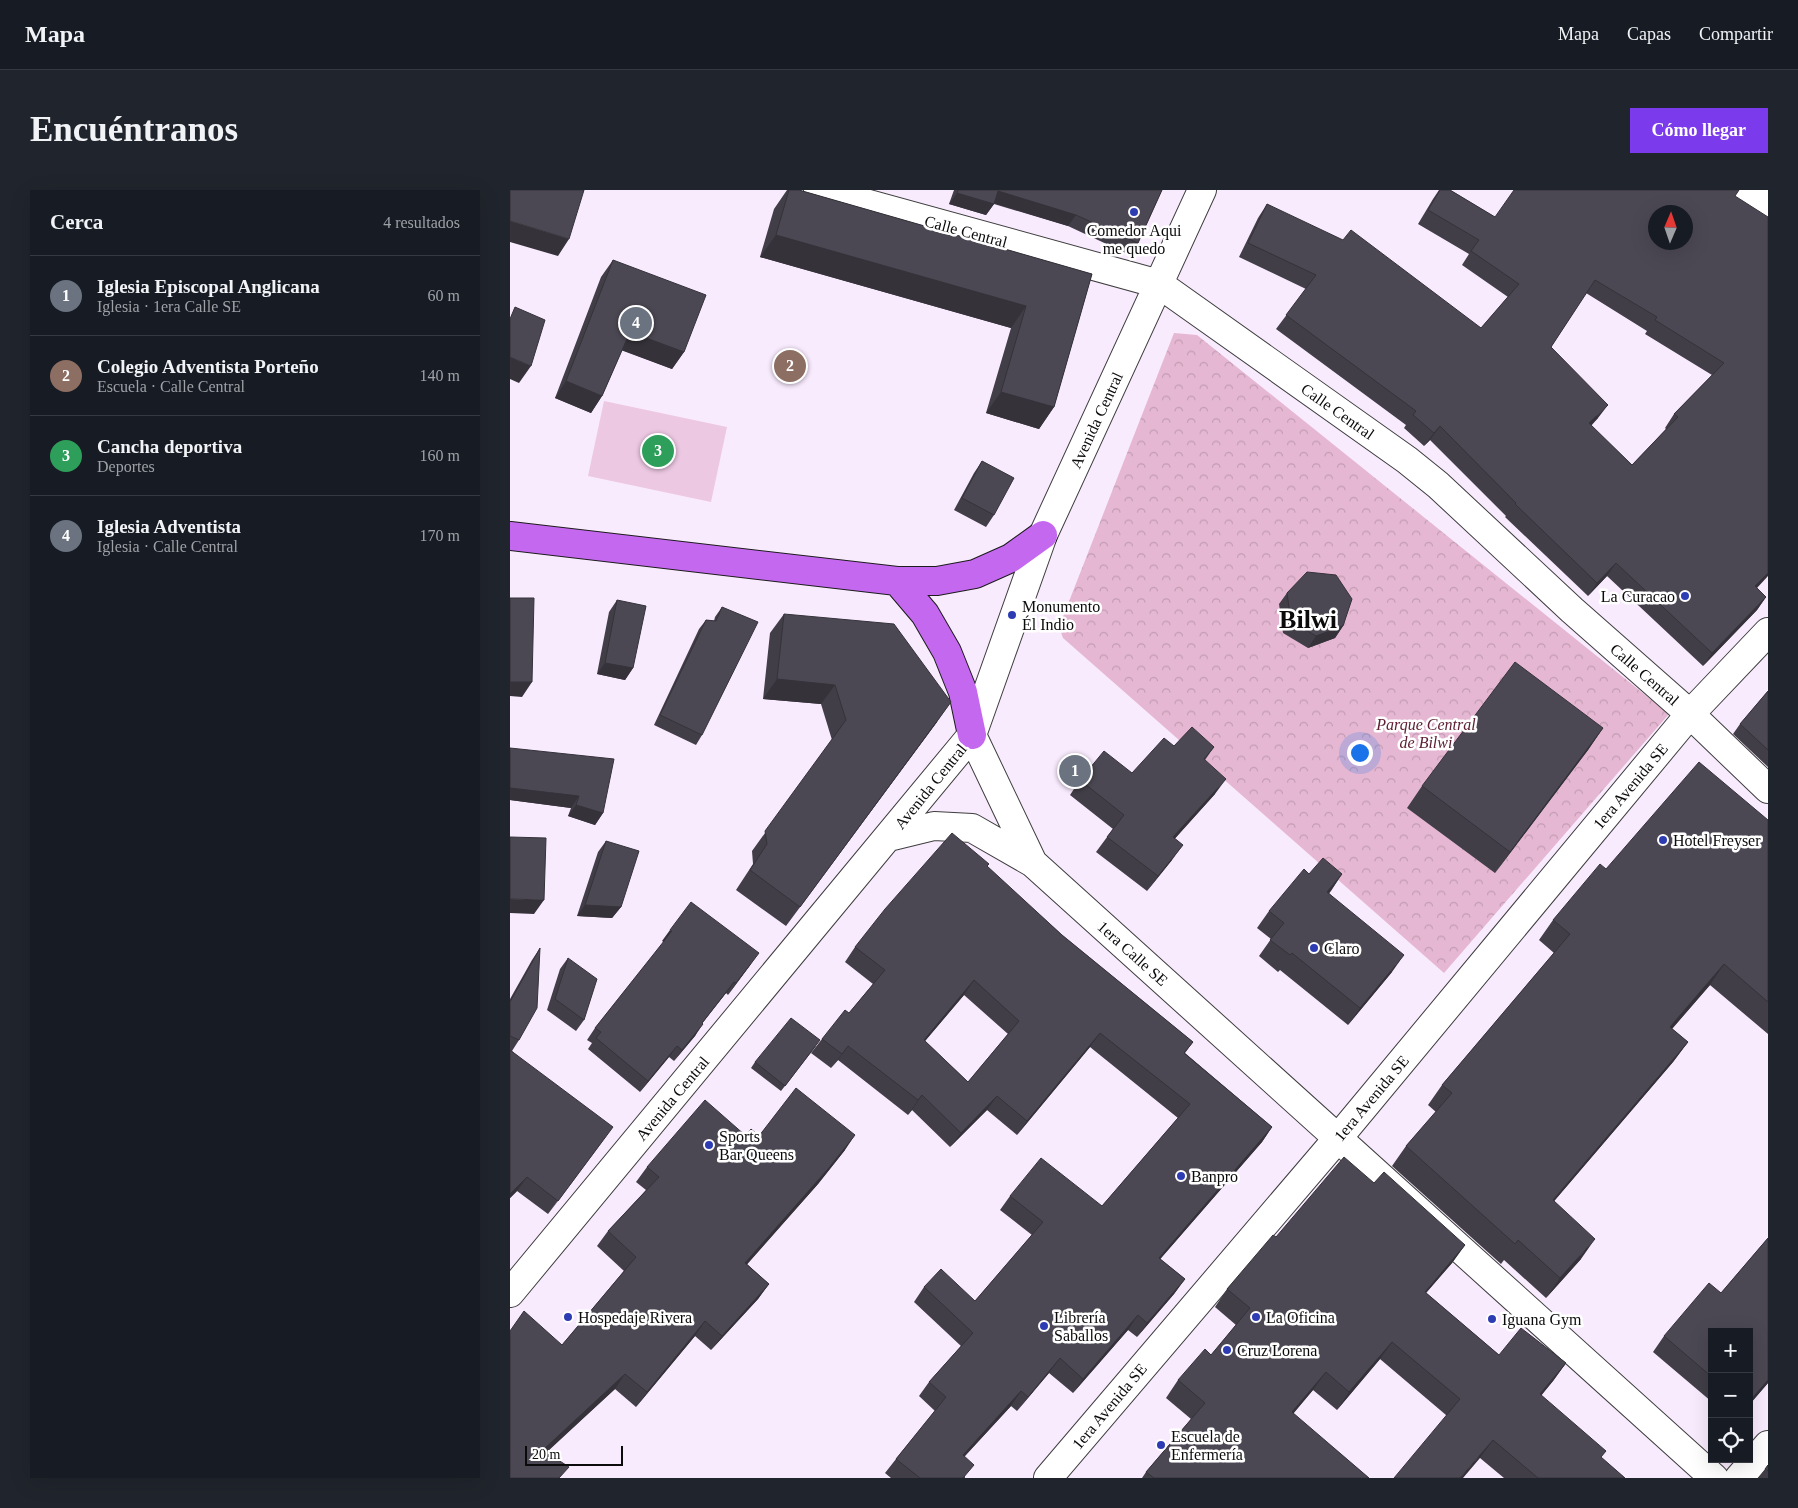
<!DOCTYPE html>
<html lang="es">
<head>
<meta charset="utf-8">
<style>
  body { margin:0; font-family:Georgia,serif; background:#20242c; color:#f1f3f6 }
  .controls { position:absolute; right:15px; bottom:15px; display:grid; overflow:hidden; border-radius:0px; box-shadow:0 5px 20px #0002 }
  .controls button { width:45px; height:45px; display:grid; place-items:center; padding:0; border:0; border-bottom:1px solid #363941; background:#171b24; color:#f1f3f6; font:25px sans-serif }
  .compass { position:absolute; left:1138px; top:15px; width:45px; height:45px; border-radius:50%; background:#171b24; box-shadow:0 5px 20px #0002; rotate:2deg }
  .scale { position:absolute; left:15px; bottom:12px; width:98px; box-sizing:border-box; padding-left:5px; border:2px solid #0b0b0b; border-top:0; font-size:14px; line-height:18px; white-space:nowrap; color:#0b0b0b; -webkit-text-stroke:4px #fff; paint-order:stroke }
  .you { position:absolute; left:849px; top:562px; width:18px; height:18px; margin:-12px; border:4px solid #fff; border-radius:50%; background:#1a73e8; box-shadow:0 0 0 8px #1a73e833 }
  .badge { display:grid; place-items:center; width:32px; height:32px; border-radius:50%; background:#7c3aed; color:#fff; font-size:16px; font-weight:700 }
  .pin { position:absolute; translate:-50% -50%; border:2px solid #fff; box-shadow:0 1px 5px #0006 }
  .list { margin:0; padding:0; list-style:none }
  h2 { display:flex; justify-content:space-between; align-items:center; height:65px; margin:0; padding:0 20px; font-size:21px }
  h2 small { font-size:16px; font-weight:400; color:#9ea1a6 }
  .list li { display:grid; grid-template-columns:32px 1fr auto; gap:15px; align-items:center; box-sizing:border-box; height:80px; padding:0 20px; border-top:1px solid #363941 }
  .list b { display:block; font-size:19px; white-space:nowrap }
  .list p { margin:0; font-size:16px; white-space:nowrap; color:#9ea1a6 }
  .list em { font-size:16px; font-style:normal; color:#9ea1a6 }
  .icon { flex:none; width:28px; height:28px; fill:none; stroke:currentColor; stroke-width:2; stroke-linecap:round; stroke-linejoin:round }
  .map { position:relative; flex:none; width:1258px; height:1288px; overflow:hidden; border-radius:0px }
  header { display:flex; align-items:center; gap:30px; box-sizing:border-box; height:70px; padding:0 25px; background:#171b24; border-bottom:1px solid #363941 }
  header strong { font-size:24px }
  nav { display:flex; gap:28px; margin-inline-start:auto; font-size:18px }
  .intro { display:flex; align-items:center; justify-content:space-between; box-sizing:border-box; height:120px; padding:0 30px }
  h1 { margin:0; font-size:35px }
  .button { padding:12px 22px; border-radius:0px; background:#7c3aed; color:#fff; font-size:18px; font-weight:700 }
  main { display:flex; gap:30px; padding:0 30px }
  aside { flex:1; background:#171b24; border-radius:0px; box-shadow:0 5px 20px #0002 }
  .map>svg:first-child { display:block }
  .park { fill:url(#park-crowns) }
  .pitch { fill:#edc8e3 }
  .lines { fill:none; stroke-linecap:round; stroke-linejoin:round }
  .minor-casing { stroke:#3e3e3e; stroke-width:30 }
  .major-casing { stroke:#1c1c1c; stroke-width:30 }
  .minor { stroke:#fff; stroke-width:28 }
  .major { stroke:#c568f0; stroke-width:28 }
  .wall { fill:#413e47; fill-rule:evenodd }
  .shaded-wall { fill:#35323a }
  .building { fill:#4c4853; stroke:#35323a; fill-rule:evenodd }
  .poi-dot { fill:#2d3cb2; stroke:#fff; stroke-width:2 }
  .labels { text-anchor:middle; stroke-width:5; stroke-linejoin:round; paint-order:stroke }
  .poi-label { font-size:16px; fill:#0b0b0b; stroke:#fff; text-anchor:start }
  .street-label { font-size:16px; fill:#0b0b0b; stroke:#fff }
  .park-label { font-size:16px; font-style:italic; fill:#5e2032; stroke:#fff }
  .town-label { font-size:26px; font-weight:bold; fill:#0b0b0b; stroke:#fff }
</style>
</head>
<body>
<header>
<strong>Mapa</strong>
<nav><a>Mapa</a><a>Capas</a><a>Compartir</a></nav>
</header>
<div class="intro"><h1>Encuéntranos</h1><a class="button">Cómo llegar</a></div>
<main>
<aside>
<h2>Cerca<small>4 resultados</small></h2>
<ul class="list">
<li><span class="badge" style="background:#6b7280">1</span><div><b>Iglesia Episcopal Anglicana</b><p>Iglesia · 1era Calle SE</p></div><em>60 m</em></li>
<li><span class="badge" style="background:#8d6e63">2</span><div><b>Colegio Adventista Porteño</b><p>Escuela · Calle Central</p></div><em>140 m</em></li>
<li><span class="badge" style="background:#2e9e5b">3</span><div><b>Cancha deportiva</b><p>Deportes</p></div><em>160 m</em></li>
<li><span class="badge" style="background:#6b7280">4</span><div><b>Iglesia Adventista</b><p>Iglesia · Calle Central</p></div><em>170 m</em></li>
</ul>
</aside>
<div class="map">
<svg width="1258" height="1288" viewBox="0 0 1258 1288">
  <defs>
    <pattern id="park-crowns" width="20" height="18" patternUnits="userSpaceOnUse" patternTransform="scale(1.25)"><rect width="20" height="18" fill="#e5b7d2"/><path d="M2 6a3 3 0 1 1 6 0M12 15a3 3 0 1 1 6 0" fill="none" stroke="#c39cb3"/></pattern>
  </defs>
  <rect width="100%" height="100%" fill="#f9ebfe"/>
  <!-- park -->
  <path class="park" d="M664,143l23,2 472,379 -225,259 -381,-335 -4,-11z"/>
  <!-- pitch -->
  <path class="pitch" d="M94,211l123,26 -16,75 -123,-26z"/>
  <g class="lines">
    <!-- minor casing -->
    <g class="minor-casing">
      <path id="minor" d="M308,0l341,94 248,176 31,25 134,125 118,104 78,75
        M1236,0l22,14
        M462,545l61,128 681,615
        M379,647l45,-11 38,2 61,35
        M0,1103l462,-558 71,-200 159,-345
        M538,1288l290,-340 352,-424 78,-82
        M1229,1288l29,-33"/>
    </g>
    <!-- major casing -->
    <g class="major-casing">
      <path id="major" d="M0,346l387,45h40l38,-7 36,-16 32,-23
        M387,391l28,33 22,38 16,40 9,43"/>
    </g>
    <!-- minor -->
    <use href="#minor" class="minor"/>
    <!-- major -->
    <use href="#major" class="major"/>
  </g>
  <!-- wall -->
  <path class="wall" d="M277,0h12l293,84 -38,133 -15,22 -53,-16 25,-85 -251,-71 14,-48z
    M444,0h208l-24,53 -8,12 -62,-29 -74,-22 -8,11 -37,-11z
    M929,0h11l45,27 240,-21 22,392 9,9 -9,13 -54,56 -96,-90 -19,20 -83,-79 1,-1 -76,-76 -6,6 -20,-18 2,-3 -130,-96 30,-40 -67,-32 19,-39 9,-14 214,124 27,-31 -46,-32 7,-11 -51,-30 15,-25zM1076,103l61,38 -2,3 67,41 -38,39 -9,14 1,1 -34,36 -41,-39 7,-8 -47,-71z
    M103,70l71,92 -12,17 -50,-19 -20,46 -11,17 -36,-15 46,-121z
    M472,271l12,54 -8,12 -32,-17 20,-37z
    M777,403l56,33 -8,12 -27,10 -25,-15 -4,-29z
    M107,410l16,68 -8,12 -28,-6 12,-62z
    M212,417l-20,128 -6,10 -42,-20 45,-96 7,-9 8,1 1,-4z
    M274,424l153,108 -151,204 -50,-36 17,-26 -1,-13 80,-111 -11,-36 -58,-5 7,-66z
    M1258,501v76l-35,-33 7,-10z
    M1093,538l-15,22 -93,123 -88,-65 15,-22z
    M664,556l40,1 -9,13 10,34 -40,44 -3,22 -25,31 -51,-39 17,-23 -43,-34 10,-15 52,-7z
    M0,558l93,65 -8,12 -27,-9 3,-8 -61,-8z
    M1258,630v214l-58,-49 -38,44 16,13 -15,20 -119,139 27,58 -35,39 -42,-38 -3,4 -109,-98 14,-20 30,-34 -8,-7 14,-20 112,-132 -15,-13 14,-20 53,-51z
    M96,651l15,66 -9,11 -35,-2 21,-64z
    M477,677l75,68 131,107 -8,11 87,74 -10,15 -102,117 25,20 -11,15 -37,43 -9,-7 -55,63 -24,-20 -32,38 -6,-5 -47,51 1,21h-74l-6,-5 11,-14 39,-48 -16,-15 10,-14 32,-36 -47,-44 10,-15 51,14 57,-66 -32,-25 10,-14 92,10 76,-88 -88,-71 -73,88 -30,-25 -37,37 -38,-37 -4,5 -70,-55 -7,8 -20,-15 11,-14 27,-26 24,-29 -28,-22 10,-15zM454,805l44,39 -40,48 -43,-41z
    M799,684h33l-13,19 63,79 -44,53 -68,-55 -2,2 -19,-16 12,-17 -14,-11 12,-17z
    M152,751l89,23 -23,31 -2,-2 -24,30 -7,13 -21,25 -5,-4 -29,35 -52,-43 4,-6 -5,-3 8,-12 69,-86z
    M30,758l-21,92 -7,11 91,89 -55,74 -31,-23 -7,7v-199l22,-39z
    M58,768l16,62 -8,11 -29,-21 13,-41z
    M306,856l-35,45 -30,-23 4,-6z
    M236,946h13l86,14 -27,34 -71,80 22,20 -11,15 -47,51 -16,-14 -59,71 -21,-18 -69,63 -36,26 52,-133 62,-74 -27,-25 11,-15 38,-41 -10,-8 11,-15z
    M864,993l91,62 -13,18 -26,30 73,62 67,8 -13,18 -12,14 60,63 24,20h-121l-24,-20 -34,-43 -66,-56 -43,51 -24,-20 -20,24 76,64h-227l4,-6 45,-53 -25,-21 12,-18 33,-25 25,-30 -21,-18 12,-18 49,-52z
    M1258,1048v145l-19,22v-73h-37v70l-59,-50 11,-16 57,-43z
    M1258,1275v13h-10l7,-9z"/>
  <!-- shaded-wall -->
  <path class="shaded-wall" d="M488,1l78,24 -8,11 -78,-24z
    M447,3l37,11 -8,11 -37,-11z
    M0,31l59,18 -11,17 -48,-14z
    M266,45l250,71 -15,22 -251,-71z
    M120,142l54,20 -12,17 -54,-20z
    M0,167l21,9 -12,17 -9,-4z
    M56,191l36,15 -11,17 -36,-15z
    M491,202l53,15 -15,22 -53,-16z
    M1098,215l-10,13 -19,19 10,-14z
    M930,236l-10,14 -6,6 10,-13z
    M1106,373l-9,13 -19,20 9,-13z
    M1258,383v3l-22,24 9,-14z
    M1256,407l-9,13 -54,56 9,-13z
    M833,436l-8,12 -27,10 8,-12z
    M95,473l28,5 -8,12 -28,-6z
    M267,489l58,6 -14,19 -58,-5z
    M0,492h22l-10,15 -12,-1z
    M441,512l-14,20 -151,204 14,-19z
    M1093,538l-15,22 -93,123 15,-21z
    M716,589l-11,15 -52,58 10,-15z
    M0,598l69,8 -8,12 -61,-8z
    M66,615l27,8 -8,12 -27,-9z
    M673,655l-11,15 -25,31 11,-15z
    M832,684l-11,17 -16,18 12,-17z
    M0,709l34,1 -10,14 -24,-1z
    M75,715l36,2 -9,11 -35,-2z
    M160,740l2,1 -8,11 -2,-1z
    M249,763l-8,11 -23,31 8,-12z
    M894,765l-12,17 -44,53 12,-17z
    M1214,774l-14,21 -54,62 14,-20z
    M464,790l-10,15 -50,59 10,-14z
    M224,792l-8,11 -32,41 8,-11z
    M193,834l-8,12 -21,25 8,-11z
    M590,843l-10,14 -73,88 10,-14z
    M1178,852l-15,20 -135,158 15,-20z
    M167,856l-8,11 -29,35 8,-11z
    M338,856l-10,14 -7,8 11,-14z
    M412,905l-10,15 -4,5 10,-15z
    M487,906l-10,14 -37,37 11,-14z
    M103,937l-10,13 -55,74 10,-13z
    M762,937l-10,15 -113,130 10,-14z
    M345,945l-10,15 -27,34 -83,94 10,-15z
    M17,987l-10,14 -7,7v-4z
    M1085,1049l-14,20 -35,39 14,-20z
    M955,1055l-13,18 -40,46 13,-17z
    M675,1089l-11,15 -37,43 10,-14z
    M259,1094l-11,15 -47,51 11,-14z
    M628,1125l-10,15 -55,63 10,-14z
    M195,1131l-10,15 -59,71 11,-15z
    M882,1152l-12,17 -43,51 12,-18z
    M550,1168l-11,15 -32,38 11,-14z
    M1056,1173l-13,18 -25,31 12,-18z
    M816,1182l-13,18 -34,40 13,-18z
    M115,1184l-10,15 -82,76 10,-15z
    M1258,1190v3l-19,22v-3z
    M511,1201l-10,15 -59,64 11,-15z
    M983,1250l-13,18 -17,20h-3z"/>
  <!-- building -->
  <path class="building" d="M0,0h74l-15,49 -59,-18z
    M279,0h10l293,84 -38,133 -53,-15 25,-86 -250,-71z
    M448,0h204l-24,53 -62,-28 -78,-24 -4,13 -37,-11z
    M930,0h10l45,27 19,-27h225l-4,6 33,21v356l-13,13 11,11 -54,56 -96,-90 -19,20 -82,-79 1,-1 -76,-77 -6,7 -21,-18 3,-4 -130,-96 30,-40 -68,-32 19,-39 76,36 8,-10 130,98 38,-44 -48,-33 8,-11 -51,-30zM1146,22h30v30h-30zM1085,90l62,37 -2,3 69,43 -50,51 4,3 -46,48 -43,-42 19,-18 -57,-58z
    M103,70l93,35 -22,57 -54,-20 -28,64 -36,-15z
    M5,117l30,13 -14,46 -21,-9v-38z
    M472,271l32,17 -20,37 -32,-17z
    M797,382l29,3 16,24 -9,27 -27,10 -25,-15 -4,-28z
    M0,408h24l-2,84h-22z
    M107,410l29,6 -13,62 -28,-5z
    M212,417l36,15 -56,113 -42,-20 46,-95 10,1z
    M274,424l110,10 57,78 -151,205 -50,-37 17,-26 -2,-13 81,-111 -11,-35 -58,-6z
    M1005,472l88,66 -93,124 -88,-66z
    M1258,501v59l-28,-26z
    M682,537l22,20 -10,12 22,20 -53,58 10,8 -25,31 -51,-39 17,-22 -44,-35 24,-29 28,22 32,-35 10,8z
    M0,558l104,11 -11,54 -27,-8 3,-9 -69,-8z
    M1189,572l69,58v182l-44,-38 -54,63 18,15 -135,158 42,39 -35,39 -42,-38 -3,4 -109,-98 46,-53 -10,-8 128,-151 -17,-14 47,-56 6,5z
    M442,643l37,31 -2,2 75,69 131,107 -9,11 88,74 -113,131 26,21 -38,44 -9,-8 -55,64 -23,-21 -32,39 -7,-6 -58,64 11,10 -11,13h-43l-24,-19 50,-62 -17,-15 44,-49 -49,-46 17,-18 34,32 68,-79 -33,-26 31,-38 61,48 88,-102 -90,-71 -73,88 -30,-25 -36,37 -39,-38 -4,5 -70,-54 -6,8 -20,-15 23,-29 4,3 36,-43 -30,-23 30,-38zM464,790l45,41 -51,61 -44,-42z
    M0,647l36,1 -2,62 -34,-1z
    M96,651l33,10 -18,56 -36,-2z
    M813,668l19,16 -15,18 77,63 -44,53 -68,-55 -2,2 -20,-15 14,-17 -15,-12 35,-42 5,5z
    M181,712l68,51 -23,30 -2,-1 -32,41 1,1 -21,26 -5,-4 -29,35 -52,-43 5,-6 -6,-4 77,-97 -2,-1z
    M30,758l-3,60 -18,32 -9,-4v-34z
    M58,768l29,21 -13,41 -29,-21z
    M281,828l29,22 -35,46 -30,-24z
    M0,860l103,77 -55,74 -31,-24 -17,17z
    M286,898l59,47 -27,34 -83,94 24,21 -47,52 -17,-15 -58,71 -22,-18 -82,76 26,17 -10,11h-49v-147l14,-20 38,34 74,-88 -28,-26 51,-54 -12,-10 58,-67 41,36 5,-7 8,7z
    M834,967l30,26 10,-11 81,73 -40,47 74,63 22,-27 45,35 -26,31 66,57 -5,6 24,21h-87l-45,-38 -33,38h-66l66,-79 -68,-57 -43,50 -23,-20 -34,40 77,66h-215l-8,-6 59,-69 -27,-23 27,-31 6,6 39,-47 -23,-19 46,-54 3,2z
    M1258,1048v142l-19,22v-70h-37v45l-48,-41 45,-53 12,10z
    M1258,1275v6l-3,-2z"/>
  <!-- markers -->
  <g class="poi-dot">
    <circle cx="624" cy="22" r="5"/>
    <circle cx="1175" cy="406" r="5"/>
    <circle cx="502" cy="425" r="5"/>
    <circle cx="1153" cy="650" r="5"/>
    <circle cx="804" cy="758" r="5"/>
    <circle cx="199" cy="955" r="5"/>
    <circle cx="671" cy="986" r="5"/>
    <circle cx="58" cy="1127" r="5"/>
    <circle cx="746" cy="1127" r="5"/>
    <circle cx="982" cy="1129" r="5"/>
    <circle cx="534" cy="1136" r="5"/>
    <circle cx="717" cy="1160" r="5"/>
    <circle cx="651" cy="1255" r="5"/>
  </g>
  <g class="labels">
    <!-- poi labels -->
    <g class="poi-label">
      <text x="624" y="46" text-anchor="middle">Comedor Aqui<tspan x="624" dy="18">me quedo</tspan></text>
      <text x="1165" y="412" text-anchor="end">La Curacao</text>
      <text x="512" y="422">Monumento<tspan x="512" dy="18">Él Indio</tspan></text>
      <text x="1163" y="656">Hotel Freyser</text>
      <text x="814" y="764">Claro</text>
      <text x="209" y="952">Sports<tspan x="209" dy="18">Bar Queens</tspan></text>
      <text x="681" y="992">Banpro</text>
      <text x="68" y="1133">Hospedaje Rivera</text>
      <text x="544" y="1133">Librería<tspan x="544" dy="18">Saballos</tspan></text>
      <text x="756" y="1133">La Oficina</text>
      <text x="992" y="1135">Iguana Gym</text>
      <text x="727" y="1166">Cruz Lorena</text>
      <text x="661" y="1252">Escuela de<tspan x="661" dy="18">Enfermería</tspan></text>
    </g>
    <!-- street labels -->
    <g class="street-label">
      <text transform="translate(456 41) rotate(15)" y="6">Calle Central</text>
      <text transform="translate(828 221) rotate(35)" y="6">Calle Central</text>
      <text transform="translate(586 230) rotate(-65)" y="6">Avenida Central</text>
      <text transform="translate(1135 484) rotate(41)" y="6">Calle Central</text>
      <text transform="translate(420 596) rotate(-51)" y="6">Avenida Central</text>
      <text transform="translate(1120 596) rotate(-50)" y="6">1era Avenida SE</text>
      <text transform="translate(623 763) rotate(42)" y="6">1era Calle SE</text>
      <text transform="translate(162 908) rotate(-50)" y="6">Avenida Central</text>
      <text transform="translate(861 908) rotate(-50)" y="6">1era Avenida SE</text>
      <text transform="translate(599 1216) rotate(-50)" y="6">1era Avenida SE</text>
    </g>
    <!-- park labels -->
    <g class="park-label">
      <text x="916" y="540">Parque Central<tspan x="916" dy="18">de Bilwi</tspan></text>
    </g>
    <!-- town labels -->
    <g class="town-label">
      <text x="798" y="438">Bilwi</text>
    </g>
  </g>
</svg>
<div class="controls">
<button>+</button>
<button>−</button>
<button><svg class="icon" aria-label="locate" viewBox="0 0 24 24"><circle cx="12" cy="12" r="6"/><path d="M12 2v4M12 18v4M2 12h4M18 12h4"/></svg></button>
</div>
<svg class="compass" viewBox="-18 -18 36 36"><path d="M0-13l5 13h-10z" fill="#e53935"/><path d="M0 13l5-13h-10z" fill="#9ea1a6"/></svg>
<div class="scale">20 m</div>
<div class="you"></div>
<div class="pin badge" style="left:565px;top:581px;background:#6b7280">1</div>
<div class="pin badge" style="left:280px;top:176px;background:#8d6e63">2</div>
<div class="pin badge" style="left:148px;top:261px;background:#2e9e5b">3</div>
<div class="pin badge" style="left:126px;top:133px;background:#6b7280">4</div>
</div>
</main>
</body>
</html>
